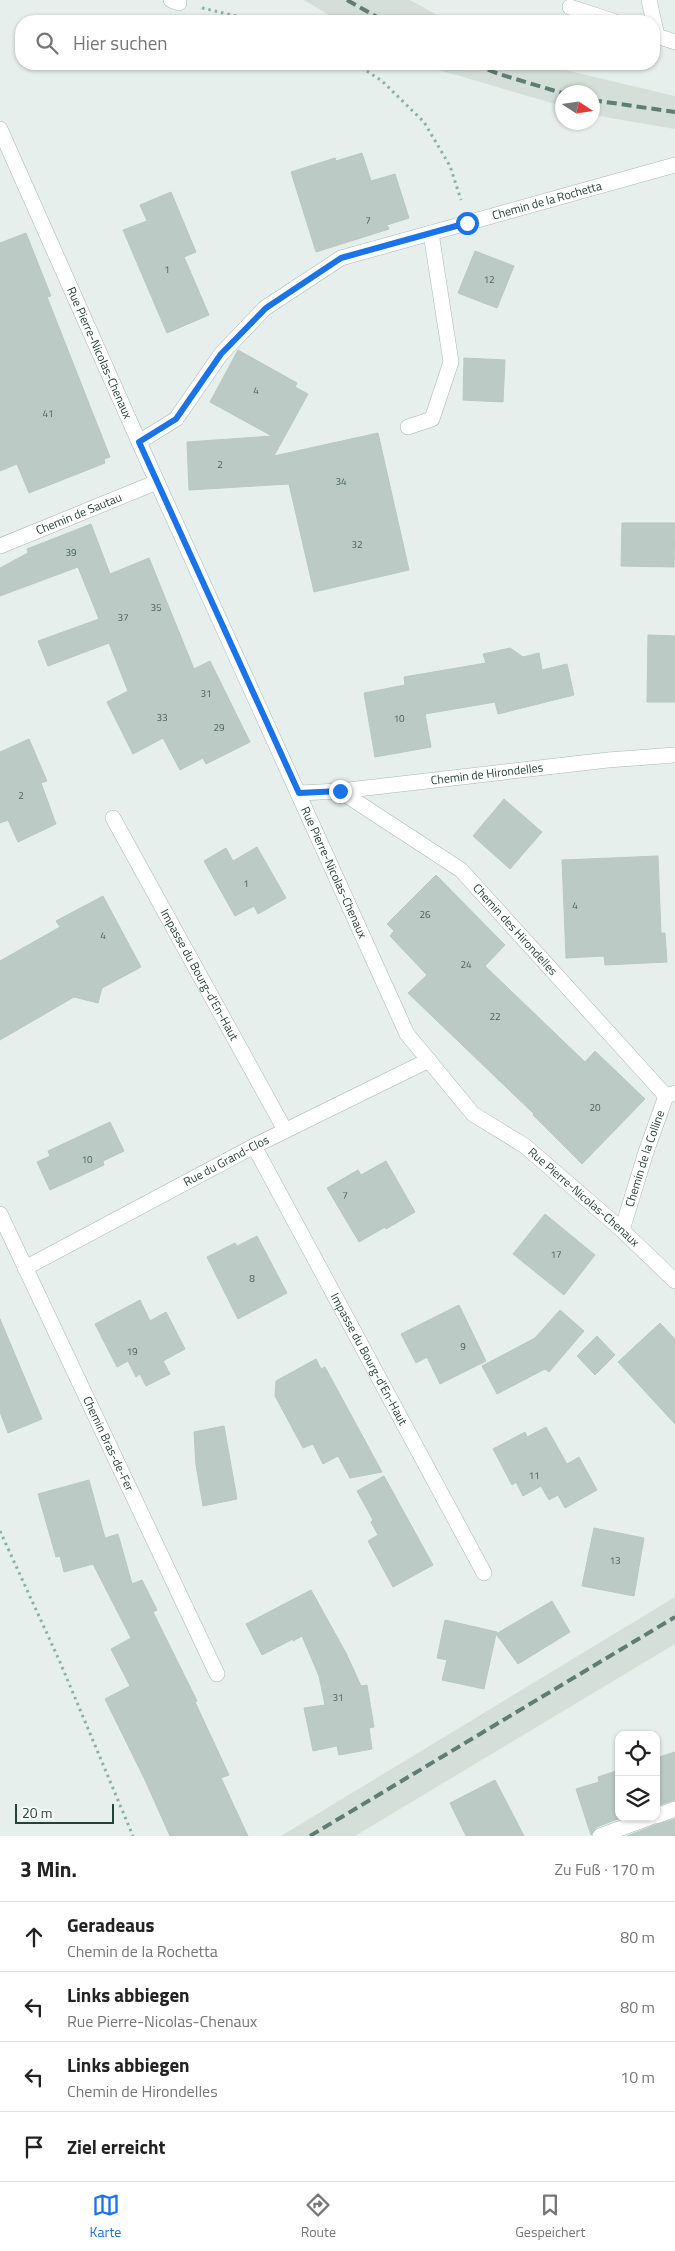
<!DOCTYPE html>
<html lang="de">
<head>
<meta charset="utf-8">
<style>
  body { margin:0; font-family:"Titillium Web",sans-serif; background:#f2f2f2; color:#222 }
  .controls { position:absolute; right:15px; bottom:15px; display:grid; overflow:hidden; border-radius:10px; box-shadow:0 1px 4px #0004 }
  .controls button { width:45px; height:45px; display:grid; place-items:center; padding:0; border:0; border-bottom:1px solid #e0e0e0; background:#fff; color:#222; font:25px sans-serif }
  .compass { position:absolute; left:555px; top:85px; width:45px; height:45px; border-radius:50%; background:#fff; box-shadow:0 1px 4px #0004; rotate:102deg }
  .scale { position:absolute; left:15px; bottom:12px; width:99px; box-sizing:border-box; padding-left:5px; border:2px solid #24423a; border-top:0; font-size:14px; line-height:18px; white-space:nowrap; color:#24423a; -webkit-text-stroke:4px #f7fbf9; paint-order:stroke }
  .stop { position:absolute; width:15px; height:15px; margin:-11px; border:4px solid #1a73e8; border-radius:50%; background:#fff }
  .stop.end { background:#1a73e8; border-color:#fff; box-shadow:0 1px 5px #0008 }
  .list { margin:0; padding:0; list-style:none }
  h2 { display:flex; justify-content:space-between; align-items:center; height:65px; margin:0; padding:0 20px; font-size:21px }
  h2 small { font-size:16px; font-weight:400; color:#767676 }
  .list li { display:grid; grid-template-columns:32px 1fr auto; gap:15px; align-items:center; box-sizing:border-box; height:70px; padding:0 20px; border-top:1px solid #e0e0e0 }
  .list b { display:block; font-size:19px; white-space:nowrap }
  .list p { margin:0; font-size:16px; white-space:nowrap; color:#767676 }
  .list em { font-size:16px; font-style:normal; color:#767676 }
  .icon { flex:none; width:28px; height:28px; fill:none; stroke:currentColor; stroke-width:2; stroke-linecap:round; stroke-linejoin:round }
  .map { position:relative; flex:none; width:675px; height:1836px; overflow:hidden }
  .search { position:absolute; background:#fff; box-shadow:0 1px 4px #0004; left:15px; right:15px; top:15px; height:55px; display:flex; align-items:center; gap:12px; box-sizing:border-box; padding:0 18px; border-radius:20px; color:#767676; font-size:19px }
  .sheet { height:345px; background:#fff }
  nav { display:flex; justify-content:space-around; align-items:center; box-sizing:border-box; height:70px; border-top:1px solid #e0e0e0; background:#fff; font-size:14px; color:#767676 }
  nav a { display:grid; justify-items:center; gap:2px }
  nav .on { color:#1a73e8 }
  .map>svg:first-child { display:block }
  .built { fill:#d4dfda }
  .building { fill:#bbcac4; stroke:#b8c9c2 }
  .lines { fill:none; stroke-linecap:round; stroke-linejoin:round }
  .minor-casing { stroke:#a8b8b2; stroke-width:16 }
  .path { stroke:#86b3a5; stroke-width:3; stroke-dasharray:2.5 4; stroke-linecap:butt }
  .minor { stroke:#fff; stroke-width:15 }
  .rail { stroke:#5f7d75; stroke-width:4; stroke-dasharray:10 5; stroke-linecap:butt }
  .route { stroke:#1a73e8; stroke-width:6 }
  .labels { text-anchor:middle; stroke-width:4.5; stroke-linejoin:round; paint-order:stroke }
  .number-label { font-size:10px; fill:#4a645c }
  .street-label { font-size:12px; fill:#24423a; stroke:#f7fbf9 }
</style>
</head>
<body>
<div class="map">
<svg width="675" height="1836" viewBox="0 0 675 1836">
  <rect width="100%" height="100%" fill="#e6efeb"/>
  <!-- built -->
  <path class="built" d="M304,0h106l38,21h-109z
    M418,64h134l17,7 106,25v33l-82,-14 -1,-23h-30v14z
    M675,1597v47l-320,192h-74z"/>
  <!-- building -->
  <path class="building" d="M362,153l9,28 24,-7 14,44 -22,7 2,4 -73,23 -25,-80 44,-14 1,3z
    M171,192l25,60 -12,5 25,58 -42,18 -44,-103 24,-9 -7,-16z
    M26,233l25,63 -4,1 63,160 -6,2 1,4 -76,30 -12,-29 -17,7v-228z
    M475,251l39,15 -17,42 -39,-15z
    M238,350l59,33 -2,4 13,7 -34,62 104,-23 31,137 -95,22 -25,-108 -100,6 -2,-48 85,-6 -62,-34z
    M464,358l41,2 -2,42 -40,-2z
    M622,523h53l-1,44 -53,-1z
    M91,524l19,50 39,-16 45,111 16,-8 40,81 -44,22 -3,-6 -23,12 -17,-32 -30,16 -26,-52 21,-11 -19,-48 -61,23 -10,-25 61,-22 -21,-52 -78,29v-28l28,-15 -1,-4z
    M648,635l27,1v66h-28z
    M510,648l13,9 16,-4 3,17 25,-6 7,31 -76,19 -3,-12 -70,12 6,33 -56,10 -11,-64 41,-8 -1,-8 82,-14 -3,-9z
    M29,739l18,42 -6,2 15,41 -38,18 -10,-22 -8,3v-71z
    M504,799l38,33 -32,37 -37,-33z
    M257,847l29,51 -28,16 -4,-8 -19,10 -31,-55 22,-13 7,13z
    M658,856l3,77h4l2,29 -62,3 -1,-9 -38,2 -4,-98z
    M436,875l69,70 -20,21 100,96 10,-11 50,48 -63,65 -49,-49 1,-1 -126,-121 19,-18 -37,-39 4,-5 -7,-7z
    M103,896l38,71 -39,21 -4,15 -24,-6 -74,43v-79l60,-34 -4,-6z
    M110,1122l14,29 -21,10 1,4 -54,25 -13,-28 13,-6 -2,-5z
    M386,1161l29,51 -29,17 -1,-2 -26,15 -32,-54 31,-18 3,5z
    M545,1214l50,41 -31,40 -51,-41z
    M257,1236l30,57 -49,26 -31,-62 28,-14 2,3z
    M140,1300l10,21 16,-9 19,37 -22,12 7,13 -24,12 -6,-12 -4,3 -8,-16 -11,6 -22,-43z
    M459,1305l27,56 -46,23 -13,-27 -11,6 -15,-29z
    M560,1310l24,21 -35,41 -4,-3 -48,25 -15,-28 53,-28z
    M0,1319l42,100 -34,14 -8,-21z
    M660,1323l15,16v85l-57,-62z
    M597,1336l18,19 -20,20 -18,-19z
    M316,1359l5,10 4,-2 57,105 -32,6 -12,-22 -15,8 -10,-20 -10,4 -28,-52 1,-15z
    M224,1426l13,73 -34,7 -7,-41 -2,-33z
    M546,1427l21,37 12,-7 18,33 -32,18 -7,-13 -9,5 -8,-14 -18,10 -7,-14 -4,3 -19,-36 32,-17 2,5z
    M384,1476l49,89 -40,22 -25,-46 10,-6 -7,-13 2,-2 -16,-29z
    M89,1480l16,58 13,-4 14,50 10,-4 15,30 -4,2 44,89 -2,1 34,73 -8,3 27,58h-78l-25,-56 -40,-81 25,-13 -19,-37 20,-11 -38,-74 -29,8 -4,-16 -4,1 -18,-63z
    M594,1528l50,10 -10,58 -52,-10z
    M311,1590l35,63 15,33 6,-1 7,42 -5,1 3,21 -33,6 -2,-9 -24,5 -9,-43 21,-3 -6,-29 -17,-40 -9,5v-2l-31,16 -16,-31z
    M552,1601l18,31 -52,32 -22,-30 -12,55 -42,-9 5,-20 -10,-2 8,-38 52,12 -1,2z
    M675,1752v48l-19,6v-48z
    M619,1770v47h4l-26,10 -6,8 -15,-46 23,-7 -1,-5z
    M495,1780l29,56h-58l-16,-33z
    M675,1819v17h-48l28,-11z"/>
  <g class="lines">
    <!-- minor casing -->
    <g class="minor-casing">
      <g id="minor">
        <path d="M171,0l8,3"/>
        <path d="M649,0l8,36"/>
        <path d="M570,7l43,14"/>
        <path d="M654,35l21,7"/>
        <path id="s1" d="M0,129l139,313 268,592 66,80 52,32 97,84 53,51"/>
        <path d="M408,427l24,-8 19,-57 -20,-129"/>
        <path id="s2" d="M139,442l37,-23 45,-65 44,-46 76,-50 334,-93"/>
        <path id="s3" d="M0,546l157,-64"/>
        <path id="s4" d="M340,791l121,79 205,226"/>
        <path id="s5" d="M299,793l41,-2 268,-31 67,-5"/>
        <path id="s6" d="M113,818l172,312"/>
        <path id="s7" d="M254,1146l230,427"/>
        <path id="s8" d="M0,1214l217,460"/>
        <path id="s9" d="M622,1230l24,-78 20,-56 9,-3"/>
        <path id="s10" d="M25,1268l229,-122 175,-86"/>
        <path d="M656,1816l19,-7"/>
        <path d="M600,1836l51,-19"/>
      </g>
    </g>
    <!-- path -->
    <path class="path" d="M202,8l55,13
      M356,64l26,17 42,41 26,44 11,34
      M0,1531l60,131 73,174"/>
    <!-- minor -->
    <use href="#minor" class="minor"/>
    <!-- rail -->
    <path class="rail" d="M347,0l37,21
      M474,64l25,10 63,19
      M592,100l83,12
      M310,1836l365,-219"/>
  </g>
  <g class="lines">
    <!-- route -->
    <path class="route" d="M340,791l-41,2 -160,-351 37,-23 45,-65 45,-46 75,-50 126,-35"/>
  </g>
  <g class="labels">
    <!-- number labels -->
    <g class="number-label">
      <text x="368" y="224">7</text>
      <text x="167" y="273">1</text>
      <text x="489" y="283">12</text>
      <text x="256" y="394">4</text>
      <text x="48" y="417">41</text>
      <text x="220" y="468">2</text>
      <text x="341" y="485">34</text>
      <text x="357" y="548">32</text>
      <text x="71" y="556">39</text>
      <text x="156" y="611">35</text>
      <text x="123" y="621">37</text>
      <text x="206" y="697">31</text>
      <text x="162" y="721">33</text>
      <text x="399" y="722">10</text>
      <text x="219" y="731">29</text>
      <text x="21" y="799">2</text>
      <text x="246" y="887">1</text>
      <text x="575" y="909">4</text>
      <text x="425" y="918">26</text>
      <text x="103" y="939">4</text>
      <text x="466" y="968">24</text>
      <text x="495" y="1020">22</text>
      <text x="595" y="1111">20</text>
      <text x="87" y="1163">10</text>
      <text x="345" y="1199">7</text>
      <text x="556" y="1258">17</text>
      <text x="252" y="1282">8</text>
      <text x="463" y="1350">9</text>
      <text x="132" y="1355">19</text>
      <text x="534" y="1479">11</text>
      <text x="615" y="1564">13</text>
      <text x="338" y="1701">31</text>
    </g>
    <!-- street labels -->
    <g class="street-label">
      <text dy="4" stroke="none"><textPath href="#s2" startOffset="491">Chemin de la Rochetta</textPath></text>
      <text dy="4" stroke="none"><textPath href="#s1" startOffset="245">Rue Pierre-Nicolas-Chenaux</textPath></text>
      <text dy="4" stroke="none"><textPath href="#s3" startOffset="85">Chemin de Sautau</textPath></text>
      <text dy="4" stroke="none"><textPath href="#s5" startOffset="189">Chemin de Hirondelles</textPath></text>
      <text dy="4" stroke="none"><textPath href="#s1" startOffset="815">Rue Pierre-Nicolas-Chenaux</textPath></text>
      <text dy="4" stroke="none"><textPath href="#s4" startOffset="225">Chemin des Hirondelles</textPath></text>
      <text dy="4" stroke="none"><textPath href="#s6" startOffset="179">Impasse du Bourg-d'En-Haut</textPath></text>
      <text dy="4" stroke="none"><textPath href="#s9" startOffset="75">Chemin de la Colline</textPath></text>
      <text dy="4" stroke="none"><textPath href="#s10" startOffset="228">Rue du Grand-Clos</textPath></text>
      <text dy="4" stroke="none"><textPath href="#s1" startOffset="1235">Rue Pierre-Nicolas-Chenaux</textPath></text>
      <text dy="4" stroke="none"><textPath href="#s7" startOffset="242">Impasse du Bourg-d'En-Haut</textPath></text>
      <text dy="4" stroke="none"><textPath href="#s8" startOffset="254">Chemin Bras-de-Fer</textPath></text>
    </g>
  </g>
</svg>
<div class="controls">
<button><svg class="icon" aria-label="locate" viewBox="0 0 24 24"><circle cx="12" cy="12" r="6"/><path d="M12 2v4M12 18v4M2 12h4M18 12h4"/></svg></button>
<button><svg class="icon" aria-label="layers" viewBox="0 0 24 24"><path d="M12 4l9 5-9 5-9-5zM3 14l9 5 9-5"/></svg></button>
</div>
<svg class="compass" viewBox="-18 -18 36 36"><path d="M0-13l5 13h-10z" fill="#e53935"/><path d="M0 13l5-13h-10z" fill="#767676"/></svg>
<div class="scale">20 m</div>
<div class="stop" style="left:467px;top:223px"></div>
<div class="stop end" style="left:340px;top:791px"></div>
<div class="search"><svg class="icon" aria-label="search" viewBox="0 0 24 24"><circle cx="10" cy="10" r="6"/><path d="M15 15l6 6"/></svg>Hier suchen</div>
</div>
<section class="sheet">
<h2>3 Min.<small>Zu Fuß · 170 m</small></h2>
<ul class="list">
<li><svg class="icon" aria-label="ahead" viewBox="0 0 24 24"><path d="M12 20V5M6 11l6-6 6 6"/></svg><div><b>Geradeaus</b><p>Chemin de la Rochetta</p></div><em>80 m</em></li>
<li><svg class="icon" aria-label="left" viewBox="0 0 24 24"><path d="M17 20v-9H6M10 6l-5 5 5 5"/></svg><div><b>Links abbiegen</b><p>Rue Pierre-Nicolas-Chenaux</p></div><em>80 m</em></li>
<li><svg class="icon" aria-label="left" viewBox="0 0 24 24"><path d="M17 20v-9H6M10 6l-5 5 5 5"/></svg><div><b>Links abbiegen</b><p>Chemin de Hirondelles</p></div><em>10 m</em></li>
<li><svg class="icon" aria-label="arrive" viewBox="0 0 24 24"><path d="M6 21V4h12l-3 4 3 4H6"/></svg><div><b>Ziel erreicht</b></div></li>
</ul>
</section>
<nav>
<a class="on"><svg class="icon" aria-label="map" viewBox="0 0 24 24"><path d="M3 6l6-2 6 2 6-2v14l-6 2-6-2-6 2zM9 4v14M15 6v14"/></svg>Karte</a>
<a><svg class="icon" aria-label="directions" viewBox="0 0 24 24"><path d="M12 3l9 9-9 9-9-9zM9 14v-3h6M13 9l2 2-2 2"/></svg>Route</a>
<a><svg class="icon" aria-label="saved" viewBox="0 0 24 24"><path d="M7 4h10v16l-5-4-5 4z"/></svg>Gespeichert</a>
</nav>
</body>
</html>
